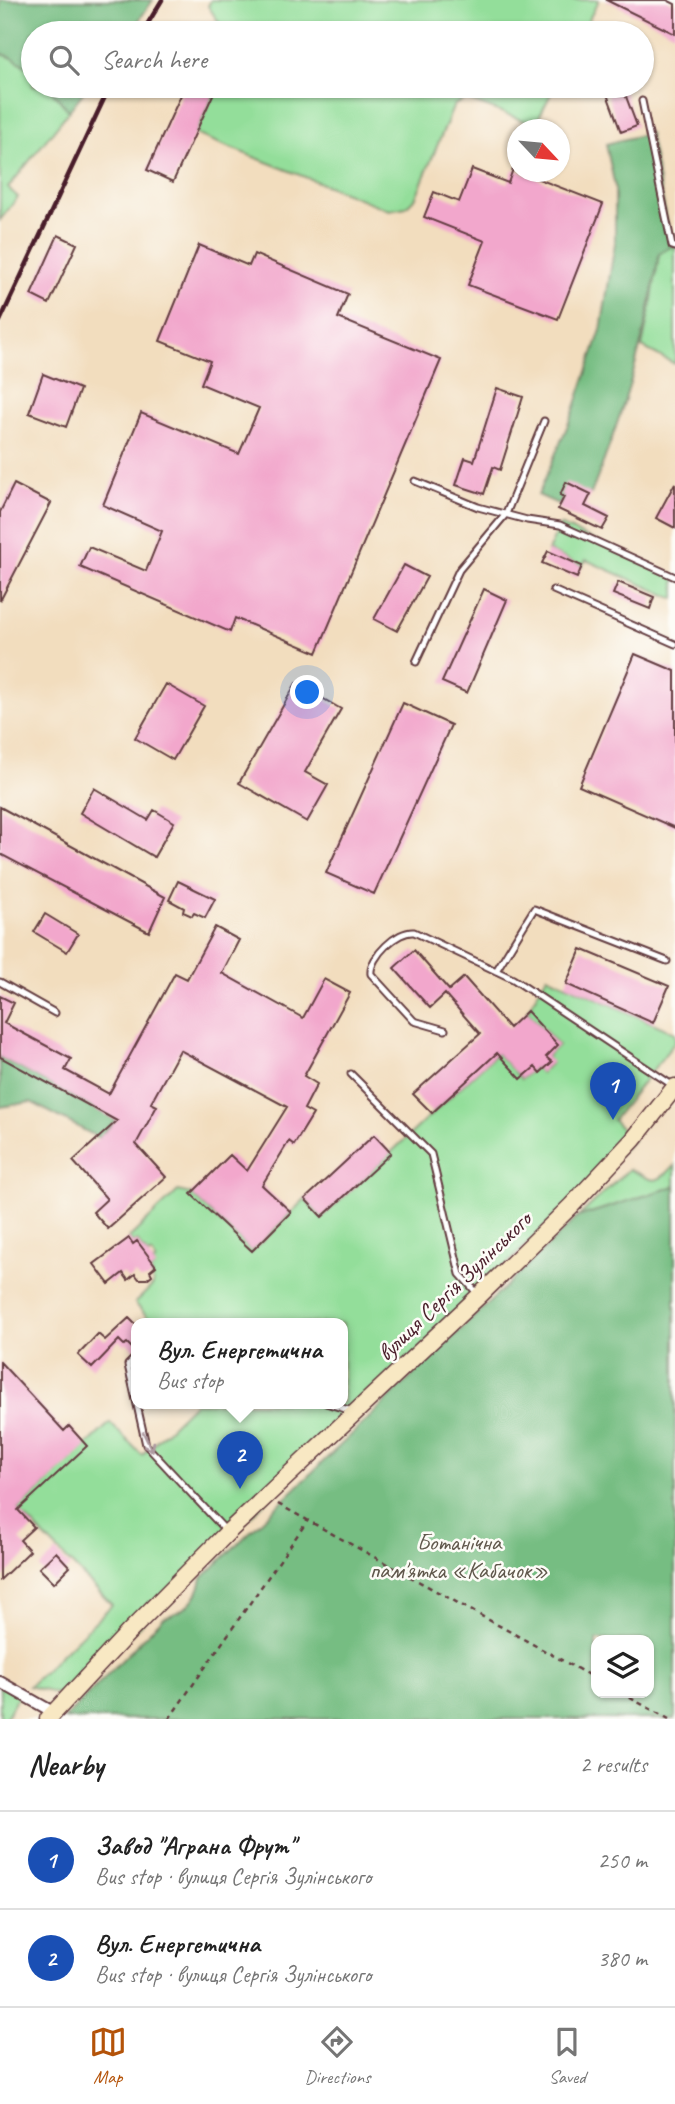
<!DOCTYPE html>
<html lang="en">
<head>
<meta charset="utf-8">
<style>
  body { margin:0; font-family:Caveat,sans-serif; background:#f2f2f2; color:#222 }
  .controls { position:absolute; right:21px; bottom:21px; display:grid; overflow:hidden; border-radius:14px; box-shadow:0 2px 5px #0004 }
  .controls button { width:63px; height:63px; display:grid; place-items:center; padding:0; border:0; border-bottom:2px solid #e0e0e0; background:#fff; color:#222; font:35px sans-serif }
  .compass { position:absolute; left:507px; top:119px; width:63px; height:63px; border-radius:50%; background:#fff; box-shadow:0 2px 5px #0004; rotate:116deg }
  .you { position:absolute; left:308px; top:693px; width:24px; height:24px; margin:-18px; border:5px solid #fff; border-radius:50%; background:#1a73e8; box-shadow:0 0 0 10px #1a73e833 }
  .badge { display:grid; place-items:center; width:46px; height:46px; border-radius:50%; background:#b45309; color:#fff; font-size:23px; font-weight:700 }
  .pin { position:absolute; translate:-50% -58px; filter:drop-shadow(0 2px 4px #0008) }
  .pin::after { content:''; position:absolute; top:37px; width:24px; height:21px; background:inherit; clip-path:polygon(0 0,100% 0,50% 100%) }
  .popup { position:absolute; left:131px; top:1318px; width:217px; height:91px; box-sizing:border-box; display:grid; place-content:center; border-radius:14px; background:#fff; filter:drop-shadow(0 2px 5px #0005); font-size:23px; white-space:nowrap; color:#767676 }
  .popup b { font-size:26px; color:#222 }
  .popup::after { content:''; position:absolute; left:50%; top:100%; margin-left:-14px; border:14px solid transparent; border-top-color:#fff }
  .list { margin:0; padding:0; list-style:none }
  h2 { display:flex; justify-content:space-between; align-items:center; height:91px; margin:0; padding:0 28px; font-size:30px }
  h2 small { font-size:23px; font-weight:400; color:#767676 }
  .list li { display:grid; grid-template-columns:46px 1fr auto; gap:21px; align-items:center; box-sizing:border-box; height:98px; padding:0 28px; border-top:2px solid #e0e0e0 }
  .list b { display:block; font-size:26px; white-space:nowrap }
  .list p { margin:0; font-size:23px; white-space:nowrap; color:#767676 }
  .list em { font-size:23px; font-style:normal; color:#767676 }
  .icon { flex:none; width:38px; height:38px; fill:none; stroke:currentColor; stroke-width:2; stroke-linecap:round; stroke-linejoin:round }
  .map { position:relative; flex:none; width:675px; height:1719px; overflow:hidden }
  .search { position:absolute; background:#fff; box-shadow:0 2px 5px #0004; left:21px; right:21px; top:21px; height:77px; display:flex; align-items:center; gap:18px; box-sizing:border-box; padding:0 24px; border-radius:38px; color:#767676; font-size:26px }
  .sheet { height:287px; background:#fff }
  nav { display:flex; justify-content:space-around; align-items:center; box-sizing:border-box; height:98px; border-top:2px solid #e0e0e0; background:#fff; font-size:19px; color:#767676 }
  nav a { display:grid; justify-items:center; gap:4px }
  nav .on { color:#b45309 }
  .map>svg:first-child { display:block }
  .green { fill:#93de9a; stroke:#6e7e62; stroke-width:2 }
  .forest { fill:#76bd82; stroke:#606e56; stroke-width:2; fill-rule:evenodd }
  .building { fill:#f2a7cc }
  .lines { fill:none; stroke-linecap:round; stroke-linejoin:round }
  .lane-casing { stroke:#633c41; stroke-width:9 }
  .street-casing { stroke:#633c41; stroke-width:14 }
  .secondary-casing { stroke:#633c41; stroke-width:19 }
  .path { stroke:#633c41; stroke-width:2.5; stroke-dasharray:5 5; stroke-linecap:butt }
  .lane { stroke:#fff; stroke-width:5 }
  .street { stroke:#fff; stroke-width:10 }
  .secondary { stroke:#f8e8c3; stroke-width:16 }
  .rail { stroke:#4a1f2b; stroke-width:4.5 }
  .oneway { stroke:#ae9aa0 }
  .labels { text-anchor:middle; stroke-width:5; stroke-linejoin:round; paint-order:stroke }
  .street-label { font-size:24px; fill:#4a1f2b; stroke:#fdfcf7 }
  .park-label { font-size:24px; fill:#60584c; stroke:#fdfcf7 }
</style>
</head>
<body>
<div class="map">
<svg width="675" height="1719" viewBox="0 0 675 1719">
  <rect width="100%" height="100%" fill="#fdfcf7"/>
  <filter id="ink" filterUnits="userSpaceOnUse"><feTurbulence type="fractalNoise" baseFrequency=".0143" numOctaves="2"/><feDisplacementMap in="SourceGraphic" scale="14" xChannelSelector="R" yChannelSelector="G"/><feConvolveMatrix kernelMatrix="1 2 1 2 8 2 1 2 1" color-interpolation-filters="sRGB"/></filter>
  <filter id="wash" filterUnits="userSpaceOnUse"><feTurbulence type="fractalNoise" baseFrequency=".00686" numOctaves="4" result="noise"/><feDisplacementMap in="SourceGraphic" scale="28" xChannelSelector="R" yChannelSelector="G"/><feGaussianBlur stdDeviation="1.57" result="paint"/><feColorMatrix in="noise" values="0 0 0 0 0 0 0 0 0 0 0 0 0 0 0 0 0 1.4 0 .05"/><feComposite in="paint" operator="in"/></filter>
  <g filter="url(#wash)">
    <rect width="100%" height="100%" fill="#f2ddbe"/>
    <!-- green -->
    <path class="green" d="M211,0h388l-17,33h-356l-18,-27z
      M0,53l13,5 18,11 2,2v15h15l21,25 -61,77 10,9 -18,23z
      M217,86h338l-20,39 -69,-26 -12,6 -38,92 -10,10 -17,3 -194,-76z
      M672,246l3,1v117l-33,-17 10,-48 7,-46z
      M560,525l115,52v22l-89,-39 -4,6 -34,-15z
      M547,976l128,57v9l-62,78 20,20 -566,557 -38,-11 83,-81 -94,-95 92,-87 32,32 53,-52h148v-80h-141l-2,-2 -48,2 -17,-20 18,-18 -1,-10 -2,-4 5,-5 -2,-4 3,-2 -4,-7 -4,2 -11,-14 -4,3 -4,-6 49,-47 13,3 61,57 53,-52 17,18 175,-164 24,26 14,-12 6,6 10,-10 -5,-6 12,-12 -31,-34z
      M675,1165v21l-97,31 51,-48c26,12 25,18 46,-4z
      M0,1682l20,11 -15,26h-5z"/>
    <!-- forest -->
    <path class="forest" d="M0,0h153l-23,33h-97v38l-20,-13 -13,-5z
      M48,86h40l-19,25z
      M649,133l23,113 -13,8c-13,86 -36,159 -68,240l-31,1 4,2 -4,8 -22,-10 35,-82 28,-83 14,-87v-56l-9,-43z
      M0,1057l116,63 -17,18 -68,-36 -31,5z
      M675,1186v533h-611l100,-102c20,-5 34,-17 38,-39l376,-361zM649,1640v53h-53v-53z"/>
    <g id="blocks">
      <!-- building -->
      <path class="building" d="M606,0h61l8,4v30z
        M185,86h32l-44,96 -26,-12z
        M604,86h18l15,40 -16,6z
        M472,169l36,14 5,-14 90,35 -45,115 -90,-34 17,-44 -61,-24 10,-25 25,10z
        M58,235l19,9 -28,60 -18,-9z
        M199,245l50,21 5,-12 94,40 -10,24 103,42 -124,293 -82,-35 -5,14 -150,-65 9,-20 57,24 16,-40 -59,-26 38,-92 98,41 20,-46 -58,-24 9,-23 -50,-20z
        M43,374l37,15 -14,38 -37,-14z
        M497,388l26,9 -23,73 -7,-3 -9,27 -28,-9 9,-27 9,3z
        M566,482l25,12 -6,12 24,12 -7,12 -44,-21 6,-12 -4,-2z
        M675,483v45l-19,-10z
        M14,484l37,19 -51,98v-89z
        M548,551l34,15 -5,12 -35,-15z
        M404,565l23,12 -30,54 -23,-12z
        M618,582l36,15 -4,12 -37,-15z
        M484,589l23,11 -40,93 -25,-11z
        M635,654l40,17v157l-96,-42z
        M296,683l45,26 -36,63 23,13 -21,37 -68,-39z
        M166,684l38,22 -31,54 -38,-22z
        M403,703l48,22 -77,169 -48,-21z
        M94,788l54,32 6,-10 20,12 -20,35 -74,-44z
        M0,807l165,90 -16,35 -149,-78z
        M178,881l37,18 -10,19 -11,-5 -2,3 -9,-4 1,-4 -15,-8z
        M45,914l33,20 -11,18 -33,-20z
        M215,927l24,13 -17,33 81,45 21,-39 26,14 -46,83 13,8 -13,25 9,5 -19,31 -5,-4 -27,44 29,27 -39,39 -61,-57 39,-39 17,16 40,-64 -107,-57 -29,53 6,3 -21,38 30,33 -58,52 -15,-17 14,-13 -34,-38 44,-40 -117,-64v-61l14,7 -10,20 67,36 -6,11 44,24 66,-121 12,6z
        M581,949l88,37 -16,37 -87,-39z
        M414,950l35,40 15,-13 45,51 18,-17 31,34 -12,12 6,5 -12,11 -5,-6 -14,12 -24,-26 -65,60 -19,-19 67,-60 -35,-40 -15,14 -36,-40z
        M374,1135l17,18 -69,64 -17,-18z
        M129,1238l4,6 4,-3 19,25 -6,5 2,4 -5,4h-8l-4,-5 -7,6 -5,-7 -14,11 -15,-20z
        M129,1318l8,8v25h-2l-8,-8 -3,2 -5,-5 -27,28 -14,-13 20,-21 7,6z
        M0,1362l64,69 5,-5 18,20 -69,64 16,17 -14,13 10,11 -30,29z
        M56,1552l14,15 -16,16 -15,-15z"/>
    </g>
  </g>
  <g filter="url(#ink)">
    <use href="#blocks" fill-opacity="0" stroke="#633c41" stroke-width="2"/>
    <g class="lines">
      <!-- lane casing -->
      <g class="lane-casing">
        <path id="lane" d="M642,101l30,145 3,1
          M415,481l63,26 49,13 33,5 115,52
          M553,590l122,54
          M416,662l43,-92 47,-56 38,-93
          M496,971l38,-62 133,52
          M0,982l55,31
          M445,1030l-31,-9 -43,-47c-2,-17 27,-44 43,-42l99,47 159,106
          M351,1074l80,80 29,120 17,19
          M137,1356l-9,9 18,80 81,87
          M326,1403l26,8"/>
      </g>
      <!-- street casing -->
      <g class="street-casing">
        <path id="street" d="M0,1682l53,30"/>
      </g>
      <!-- secondary casing -->
      <g class="secondary-casing">
        <path id="secondary" d="M48,1719l80,-86 100,-101 251,-236 92,-90 62,-66 42,-53"/>
      </g>
      <!-- path -->
      <path class="path" d="M278,1504l318,175
        M621,1693l48,26
        M169,1719l139,-199"/>
      <!-- lane -->
      <use href="#lane" class="lane"/>
      <!-- street -->
      <use href="#street" class="street"/>
      <!-- secondary -->
      <use href="#secondary" class="secondary"/>
      <!-- rail -->
      <path class="rail" d="M142,33l20,-33
        M0,321l110,-235"/>
    </g>
    <!-- one-way arrows -->
    <defs><path id="oneway-shaft" d="M-6 0H5M1.5-3L5.5 0L1.5 3" fill="none" stroke-width="1.6" stroke-linecap="round" stroke-linejoin="round" transform="scale(1.75)"/></defs>
    <use class="oneway" href="#oneway-shaft" transform="translate(148 1442) rotate(64)"/>
  </g>
  <g class="labels">
    <!-- street labels -->
    <g class="street-label">
      <text transform="translate(454 1286) rotate(-44)" y="8">вулиця Сергія Зулінського</text>
    </g>
    <!-- park labels -->
    <g class="park-label">
      <text x="459" y="1550">Ботанічна<tspan x="459" dy="28">пам'ятка «Кабачок»</tspan></text>
    </g>
  </g>
</svg>
<div class="controls">
<button><svg class="icon" aria-label="layers" viewBox="0 0 24 24"><path d="M12 4l9 5-9 5-9-5zM3 14l9 5 9-5"/></svg></button>
</div>
<svg class="compass" viewBox="-18 -18 36 36"><path d="M0-13l5 13h-10z" fill="#e53935"/><path d="M0 13l5-13h-10z" fill="#767676"/></svg>
<div class="you"></div>
<div class="pin badge" style="left:613px;top:1120px;background:#1a4fb4">1</div>
<div class="pin badge" style="left:240px;top:1489px;background:#1a4fb4">2</div>
<div class="popup"><b>Вул. Енергетична</b>Bus stop</div>
<div class="search"><svg class="icon" aria-label="search" viewBox="0 0 24 24"><circle cx="10" cy="10" r="6"/><path d="M15 15l6 6"/></svg>Search here</div>
</div>
<section class="sheet">
<h2>Nearby<small>2 results</small></h2>
<ul class="list">
<li><span class="badge" style="background:#1a4fb4">1</span><div><b>Завод &quot;Аграна Фрут&quot;</b><p>Bus stop · вулиця Сергія Зулінського</p></div><em>250 m</em></li>
<li><span class="badge" style="background:#1a4fb4">2</span><div><b>Вул. Енергетична</b><p>Bus stop · вулиця Сергія Зулінського</p></div><em>380 m</em></li>
</ul>
</section>
<nav>
<a class="on"><svg class="icon" aria-label="map" viewBox="0 0 24 24"><path d="M3 6l6-2 6 2 6-2v14l-6 2-6-2-6 2zM9 4v14M15 6v14"/></svg>Map</a>
<a><svg class="icon" aria-label="directions" viewBox="0 0 24 24"><path d="M12 3l9 9-9 9-9-9zM9 14v-3h6M13 9l2 2-2 2"/></svg>Directions</a>
<a><svg class="icon" aria-label="saved" viewBox="0 0 24 24"><path d="M7 4h10v16l-5-4-5 4z"/></svg>Saved</a>
</nav>
</body>
</html>
